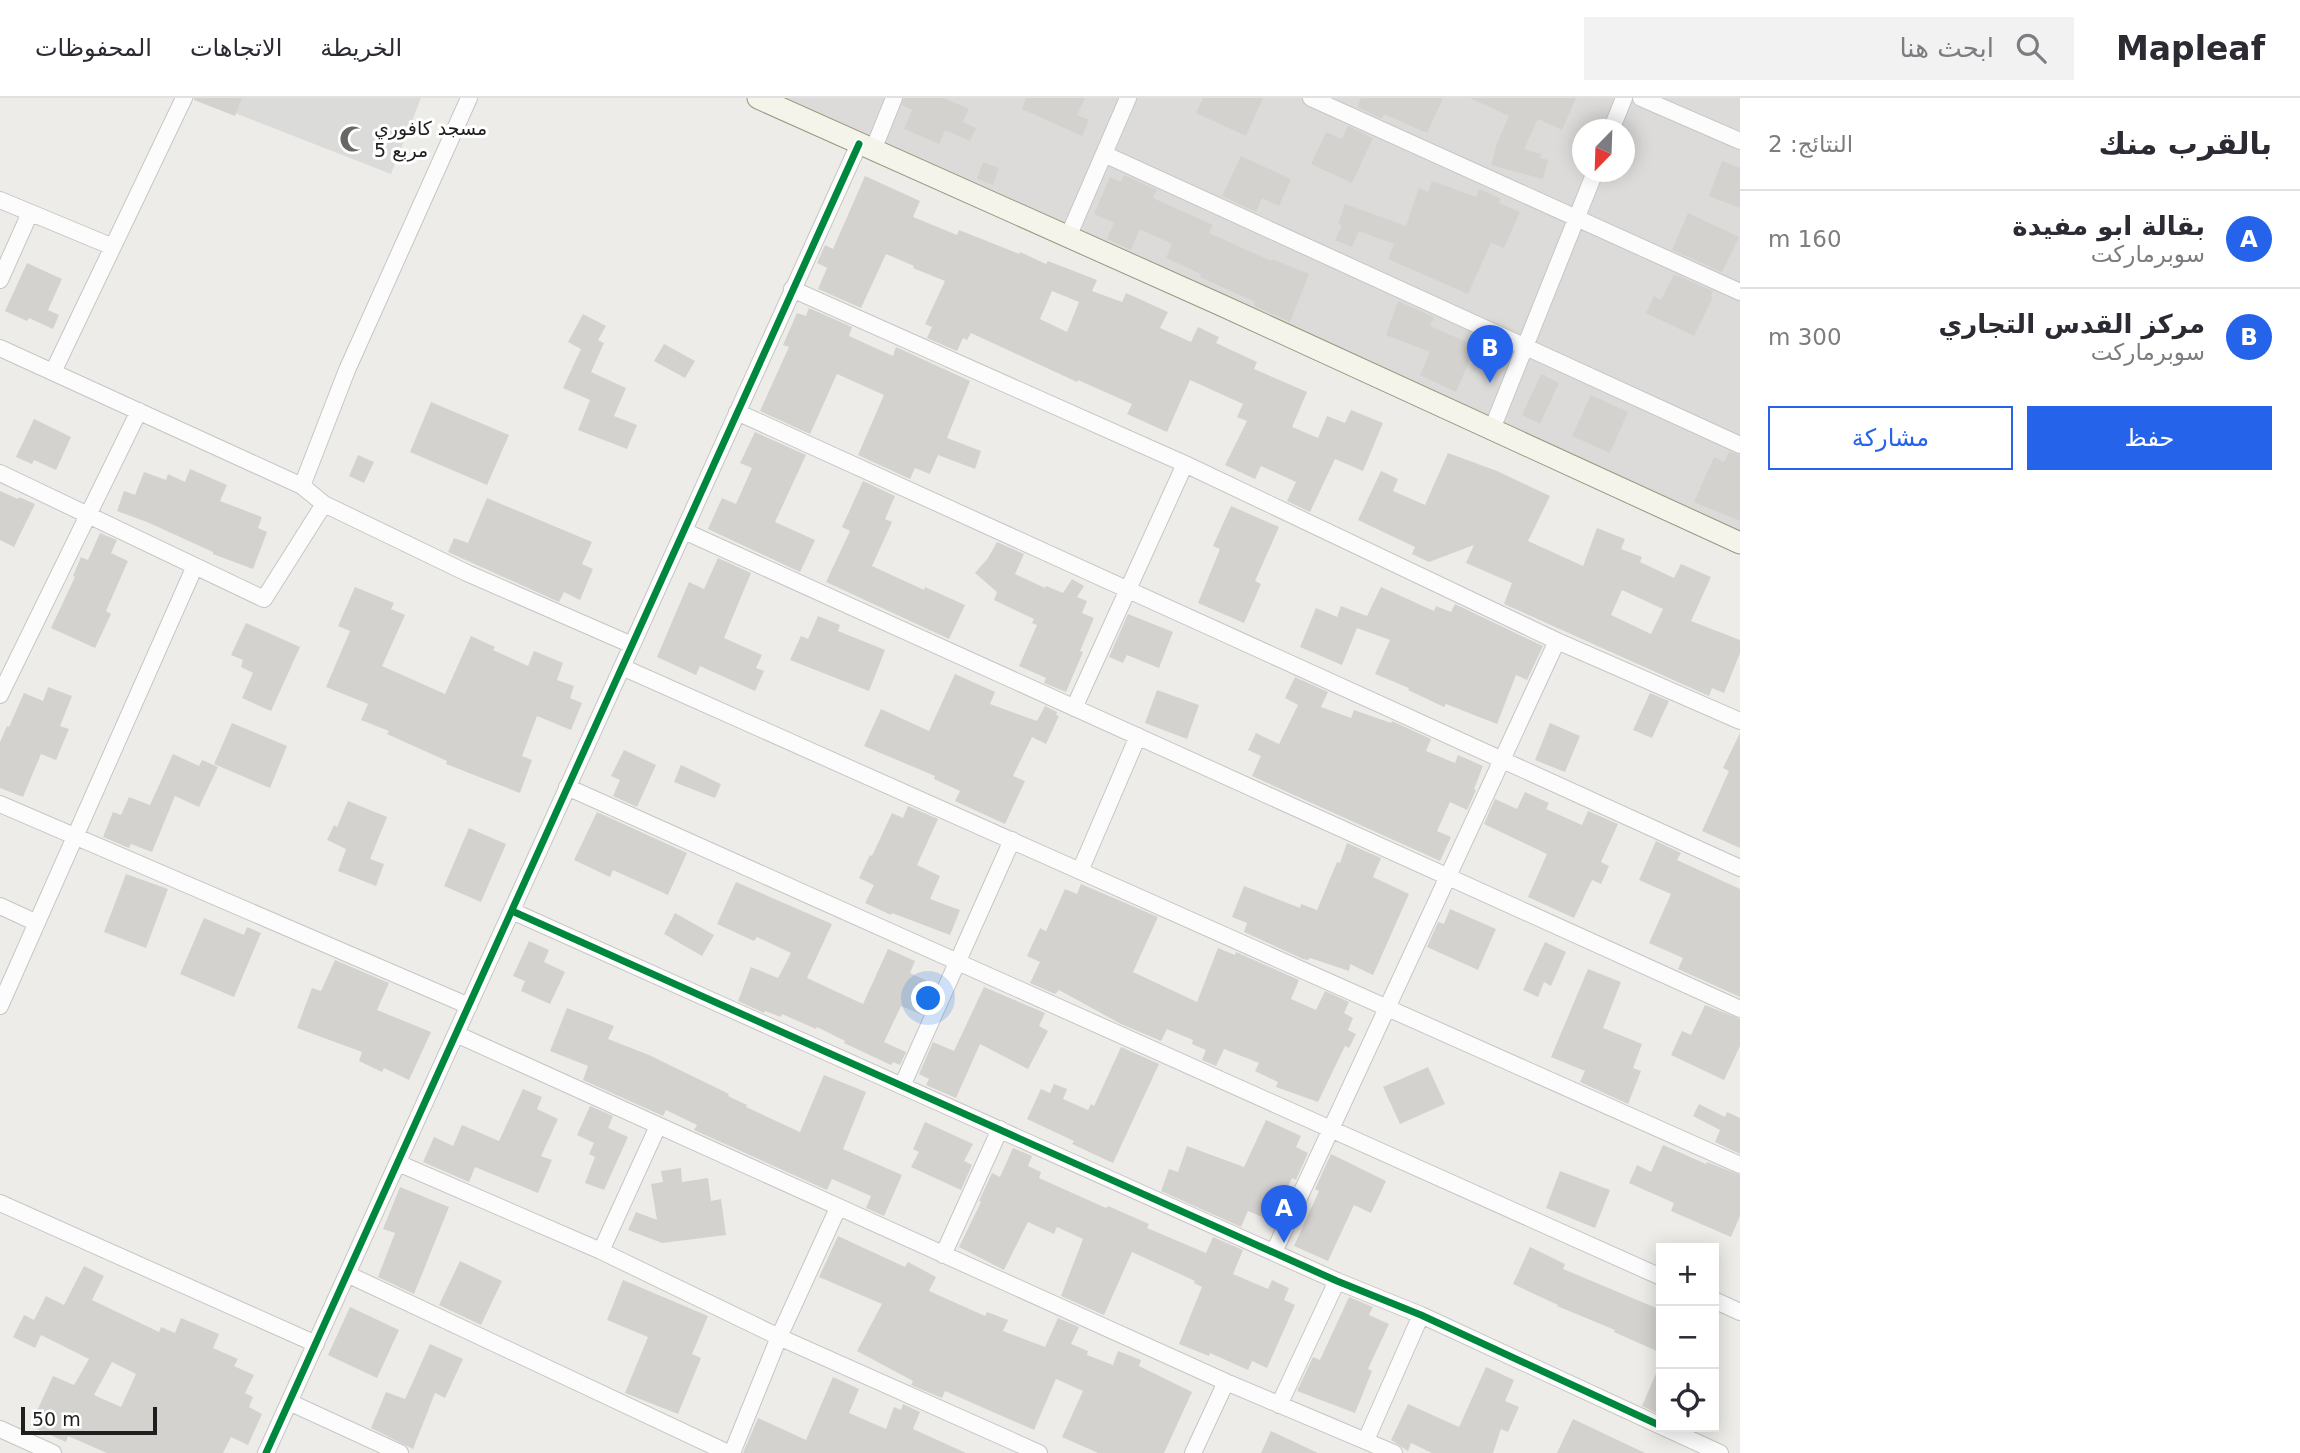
<!DOCTYPE html>
<html lang="ar">
<head>
<meta charset="utf-8">
<style>
  body { margin:0; font-family:"DejaVu Sans",Cairo,sans-serif; background:#f2f2f3; color:#2b2b33; direction:rtl }
  .controls { position:absolute; right:21px; bottom:21px; display:grid; overflow:hidden; border-radius:0px; box-shadow:0 4px 18px #0003 }
  .controls button { width:63px; height:63px; display:grid; place-items:center; padding:0; border:0; border-bottom:2px solid #e1e1e2; background:#fff; color:#2b2b33; font:35px sans-serif }
  .compass { position:absolute; left:1572px; top:21px; width:63px; height:63px; border-radius:50%; background:#fff; box-shadow:0 4px 18px #0003; rotate:203deg }
  .scale { position:absolute; left:21px; bottom:18px; width:136px; box-sizing:border-box; padding-left:7px; border:4px solid #1f1f1f; border-top:0; font-size:19px; line-height:24px; white-space:nowrap; color:#1f1f1f; -webkit-text-stroke:5px #fff; paint-order:stroke }
  .you { position:absolute; left:929px; top:901px; width:24px; height:24px; margin:-18px; border:5px solid #fff; border-radius:50%; background:#1a73e8; box-shadow:0 0 0 10px #1a73e833 }
  .badge { display:grid; place-items:center; width:46px; height:46px; border-radius:50%; background:#2563eb; color:#fff; font-size:23px; font-weight:700 }
  .pin { position:absolute; translate:-50% -58px; filter:drop-shadow(0 2px 4px #0008) }
  .pin::after { content:''; position:absolute; top:37px; width:24px; height:21px; background:inherit; clip-path:polygon(0 0,100% 0,50% 100%) }
  .list { margin:0; padding:0; list-style:none }
  h2 { display:flex; justify-content:space-between; align-items:center; height:91px; margin:0; padding:0 28px; font-size:30px }
  h2 small { font-size:23px; font-weight:400; color:#7c7c81 }
  .list li { display:grid; grid-template-columns:46px 1fr auto; gap:21px; align-items:center; box-sizing:border-box; height:98px; padding:0 28px; border-top:2px solid #e1e1e2 }
  .list b { display:block; font-size:26px; white-space:nowrap }
  .list p { margin:0; font-size:23px; white-space:nowrap; color:#7c7c81 }
  .list em { font-size:23px; font-style:normal; color:#7c7c81 }
  .actions { display:flex; gap:14px; padding:21px 28px }
  .actions a { flex:1; padding:16px 0; border:2px solid #2563eb; border-radius:0px; text-align:center; font-size:24px; color:#2563eb }
  .actions .main { background:#2563eb; color:#fff }
  .icon { flex:none; width:38px; height:38px; fill:none; stroke:currentColor; stroke-width:2; stroke-linecap:round; stroke-linejoin:round }
  .map { position:relative; flex:none; width:1740px; height:1355px; overflow:hidden; direction:ltr }
  header { display:flex; align-items:center; gap:42px; box-sizing:border-box; height:98px; padding:0 35px; background:#fff; border-bottom:2px solid #e1e1e2 }
  header strong { font-size:33px }
  nav { display:flex; gap:38px; margin-inline-start:auto; font-size:24px }
  .search { width:490px; height:63px; background:#f2f2f3; display:flex; align-items:center; gap:18px; box-sizing:border-box; padding:0 24px; border-radius:0px; color:#7c7c81; font-size:26px }
  main { display:flex }
  aside { flex:1; background:#fff }
  .map>svg:first-child { display:block }
  .residential { fill:#dcdbd9; fill-rule:evenodd }
  .religious { fill:#dbdbd9 }
  .building { fill:#d4d2cf; fill-rule:evenodd }
  .lines { fill:none; stroke-linecap:round; stroke-linejoin:round }
  .street-casing { stroke:#c6c6c4; stroke-width:18 }
  .secondary-casing { stroke:#96987e; stroke-width:23 }
  .street { stroke:#fcfcfc; stroke-width:16 }
  .secondary { stroke:#f4f4eb; stroke-width:21 }
  .cycleway-casing { stroke:#fff; stroke-width:11 }
  .cycleway { stroke:#00873e; stroke-width:7 }
  .labels { text-anchor:middle; stroke-width:6; stroke-linejoin:round; paint-order:stroke }
  .poi-label { font-size:19px; fill:#1f1f1f; stroke:#fff; text-anchor:start }
</style>
</head>
<body>
<header>
<strong>Mapleaf</strong>
<div class="search"><svg class="icon" aria-label="search" viewBox="0 0 24 24"><circle cx="10" cy="10" r="6"/><path d="M15 15l6 6"/></svg>ابحث هنا</div>
<nav><a>الخريطة</a><a>الاتجاهات</a><a>المحفوظات</a></nav>
</header>
<main>
<aside>
<h2>بالقرب منك<small>النتائج: 2</small></h2>
<ul class="list">
<li><span class="badge">A</span><div><b>بقالة ابو مفيدة</b><p>سوبرماركت</p></div><em>160 m</em></li>
<li><span class="badge">B</span><div><b>مركز القدس التجاري</b><p>سوبرماركت</p></div><em>300 m</em></li>
</ul>
<div class="actions"><a class="main">حفظ</a><a>مشاركة</a></div>
</aside>
<div class="map">
<svg width="1740" height="1355" viewBox="0 0 1740 1355">
  <rect width="100%" height="100%" fill="#edece8"/>
  <!-- residential -->
  <path class="residential" d="M765,0h975v440zM1582,32h42v42h-42z"/>
  <!-- religious -->
  <path class="religious" d="M211,0h210l-30,76 -182,-71z"/>
  <!-- building -->
  <path class="building" d="M194,0h48l-7,18 -41,-16z
    M904,0h40l25,11 -6,13 13,6 -6,13 -25,-11 -6,14 -35,-15 8,-19 -10,-5z
    M1026,0h59l-8,17 12,5 -7,16 -60,-27z
    M1203,0h60l-17,38 -50,-23z
    M1361,0h82l-16,35 -43,-19 -2,5 -25,-12z
    M1470,0h106l-14,32 -24,-11 -14,30 17,5 -1,4 8,2 -5,19 -52,-14 6,-22 12,-27z
    M1348,28l25,12 -21,45 -41,-19 15,-32 16,7z
    M1241,58l50,23 -12,27 -17,-8 -6,14 -34,-16z
    M1722,63l18,7v40l-31,-12z
    M983,64l16,6 -6,17 -16,-6z
    M1124,77l33,15 -4,8 60,27 -4,8 62,28 1,-2 37,15 -19,48 -36,-16 1,-4 -55,-25 1,-3 -35,-16 6,-14 -32,-15 -9,21 -24,-11 7,-16 -20,-9 16,-37 11,5z
    M865,78l55,25 -7,16 44,18 2,-5 60,24 1,-2 26,12 2,-3 49,19 -5,11 30,11 4,-9 42,19 -8,16 31,14 7,-15 21,10 -3,6 41,19 -3,7 53,23 -15,35 26,11 9,-22 18,7 6,-13 32,13 -20,48 -28,-12 -25,53 -23,-11 9,-19 -35,-16 -6,13 -30,-14 22,-44 -10,-4 6,-13 -53,-24 -23,52 -40,-18 5,-10 -54,-24 -1,2 -106,-49 -4,7 -4,-2 -6,13 -30,-13 5,-11 -7,-3 20,-43 -32,-13 1,-2 -28,-12 -25,54 -43,-19 9,-21 -10,-5 8,-18 8,4zM1052,193l27,11 -12,30 -27,-13z
    M1432,83l44,16 3,-8 22,10 -2,4 21,9 -16,36 -13,-5 -23,51 -80,-35 6,-15 -35,-13 -7,16 -17,-7 7,-15 -4,-1 7,-20 61,22 13,-38 9,4z
    M1688,115l51,24 -17,35 -50,-22z
    M27,165l35,16 -14,31 11,5 -6,14 -24,-11 -2,3 -22,-10z
    M1674,176l39,17 -2,5 2,1 -19,39 -48,-23 8,-17 7,4z
    M1398,203l36,16 -4,9 46,20 -20,46 -36,-17 10,-23 -44,-17z
    M809,210l43,19 -3,9 44,20 3,-9 74,34 -23,57 34,13 -6,18 -37,-14 -8,19 -15,-6 -5,11 -52,-24 26,-60 -47,-21 -27,60 -50,-23 29,-64 -6,-2 14,-32 9,3z
    M583,216l23,12 -8,14 6,3 -13,29 35,16 -12,28 23,9 -10,24 -49,-19 12,-30 -27,-12 18,-39 -13,-7z
    M664,246l31,17 -10,17 -31,-17z
    M1541,276l18,9 -19,41 -18,-9z
    M1591,297l37,17 -18,41 -38,-17z
    M431,304l78,33 -22,50 -77,-33z
    M34,321l37,18 -15,33 -22,-10 -2,4 -16,-7z
    M755,334l51,23 -31,67 40,18 -15,32 -92,-43 14,-31 14,6 16,-36 -12,-5z
    M1729,354l11,3v66l-46,-19 20,-45 10,5z
    M1448,355l49,18 53,25 -22,45 55,25 14,-38 28,11 -4,10 21,8 -2,5 34,16 7,-14 30,13 -20,44 49,19v13l-16,40 -12,-5 -3,8 -205,-92 8,-21 -46,-20 8,-18 -45,17 -17,-8 3,-7 -57,-27 23,-49 17,8 -5,12 32,14zM1622,492l41,19 -12,25 -40,-19z
    M358,357l16,7 -10,21 -15,-7z
    M190,371l37,16 -7,16 42,16 -4,11 9,4 -14,37 -40,-15v-2l-66,-30 -30,-11 7,-20 11,4 9,-23 22,8 2,-6 17,8z
    M863,383l32,15 -10,23 7,3 -20,44 52,24 1,-3 40,18 -16,34 -123,-57 24,-51 -8,-4z
    M0,393l18,8 1,-2 16,7 -21,43 -14,-7z
    M487,400l105,44 -10,22 11,5 -13,31 -16,-8 -5,10 -111,-50 6,-14 14,5z
    M1231,408l48,21 -24,54 6,3 -17,39 -46,-20 22,-54 -7,-3z
    M100,435l17,7 -6,13 17,8 -22,50 5,3 -16,34 -44,-20 24,-51 -2,-1 8,-19 7,3z
    M997,444l27,12 -9,20 30,14 1,-2 17,7 9,-14 12,7 -7,11 10,4 -5,12 12,5 -14,33 3,1 -17,40 -22,-9 2,-5 -27,-12 18,-41 -5,-2 2,-4 -40,-19 3,-8 -22,-19 13,-15z
    M718,460l33,15 -27,65 38,17 -6,13 8,3 -9,20 -55,-25 -4,9 -39,-18 32,-75 15,7z
    M355,489l39,16 -3,6 14,6 -23,51 63,28 26,-58 24,11 -2,3 35,16 6,-15 29,12 -6,17 17,6 -4,12 12,5 -11,27 -34,-14 -15,40 10,4 -12,33 -74,-29 1,-3 -60,-27 2,-3 -28,-11 7,-16 -42,-17 24,-56 -12,-5z
    M1381,489l53,24 2,-5 15,6 4,-8 88,42 -16,34 -11,-5 -19,49 -51,-20 -2,3 -36,-17 1,-2 -34,-14 15,-34 -33,-12 -15,37 -42,-18 16,-39 21,9 4,-11 26,10z
    M1128,516l45,18 -14,36 -32,-13 -4,8 -14,-6z
    M818,518l22,9 -2,6 47,19 -16,41 -79,-31 11,-24 7,3z
    M246,525l54,24 -29,64 -29,-13 11,-25 -12,-6 2,-7 -12,-5z
    M955,576l40,18 -5,12 47,17 8,-15 12,6 -1,3 3,1 -13,28 -14,-7 -19,39 12,5 -20,43 -50,-23 5,-10 -26,-12 1,-3 -71,-30 17,-37 48,22z
    M1295,579l33,15 -7,15 30,11 3,-8 37,13 1,-2 39,18 -5,12 29,12 3,-8 25,11 -9,23 2,1 -9,20 -17,-8 -13,29 14,6 -11,24 -188,-85 9,-20 -13,-6 8,-17 23,11 19,-39 -13,-7z
    M48,589l24,9 -12,30 9,3 -13,31 -15,-6 -18,43 -23,-9v-46l7,-16 2,1 15,-34 19,8z
    M1157,592l42,15 -12,34 -42,-16z
    M1650,595l19,8 -17,37 -19,-8z
    M232,625l55,23 -17,42 -56,-24z
    M1550,625l30,13 -15,36 -30,-12z
    M1740,635v115l-38,-17 27,-60 -6,-3z
    M624,652l32,15 -19,42 -24,-11 7,-16 -9,-4z
    M173,656l26,12 3,-6 16,7 -19,40 -24,-11 -23,56 -21,-8 -2,4 -26,-11 10,-25 8,3 8,-18 21,8z
    M681,667l40,19 -6,14 -41,-16z
    M1525,694l24,11 -3,6 36,16 6,-14 30,13 -17,38 8,4 -8,18 -9,-4 -18,38 -46,-21 19,-43 -63,-30 11,-25 22,10z
    M348,703l39,16 -17,42 14,5 -8,22 -38,-15 8,-22 -19,-9 7,-15 3,2z
    M908,708l30,13 -21,46 23,11 -10,23 30,11 -10,25 -58,-22 -1,2 -26,-12 9,-18 -15,-7 11,-23 2,1 20,-43 11,5z
    M597,714l90,41 -19,42 -55,-25 -3,7 -36,-17z
    M469,730l37,16 -25,58 -37,-16z
    M1656,743l25,12 -4,7 63,29v108l-62,-28 5,-11 -34,-15 22,-49 -32,-14z
    M1347,745l34,15 -8,19 36,17 -36,81 -23,-11 -1,7 -39,-13 -2,2 -5,-1 -59,-27 3,-9 -15,-6 12,-31 56,22 1,-4 16,6 20,-48 3,1z
    M126,776l42,15 -22,59 -42,-16z
    M736,784l96,42 -25,54 56,26 25,-55 27,12 -5,12 26,12 -14,30 -21,-9 -17,36 22,10 -6,13 -7,-3 -2,3 -47,-22 1,-2 -28,-14 -1,2 -34,-15 -1,3 -16,-6 -1,2 -26,-12 13,-34 27,11 13,-25 -34,-16 -3,4 -37,-17z
    M1081,786l77,33 -25,55 64,30 21,-54 17,7 1,-3 63,28 -8,19 25,11 9,-19 24,11 -5,11 9,5 -5,12 8,4 -7,14 -4,-2 -27,56 -42,-15 2,-5 -23,-11 4,-8 -35,-14 -8,17 -14,-6 4,-10 -14,-6 1,-4 -26,-11 -6,12 -40,-17 -62,-34 -4,4 -25,-11 10,-21 -13,-6 13,-28 6,3 19,-42 12,5z
    M1450,811l46,20 -18,41 -51,-23 11,-25 6,2z
    M675,815l39,22 -12,21 -38,-22z
    M204,820l40,17 3,-8 14,6 -27,64 -54,-23z
    M529,843l20,9 -5,12 21,10 -15,32 -29,-13 4,-10 -12,-5z
    M1545,844l21,10 -15,34 -7,-4 -6,15 -15,-7z
    M335,862l54,23 -12,27 54,22 -22,48 -25,-12 -2,4 -23,-11 3,-9 -65,-24 15,-40 9,3z
    M1588,871l33,13 -18,46 39,16 -9,24 8,3 -13,33 -48,-22 5,-11 -34,-14z
    M984,889l61,26 -6,13 9,5 -20,38 -48,-25 -24,54 -30,-13 3,-6 -10,-5 14,-32 21,9z
    M1705,907l35,14v27l-16,34 -53,-25 11,-24 9,4z
    M567,910l47,18 -6,13 41,16 80,39 -1,2 19,9 -1,2 54,25 24,-57 42,17 -23,57 59,26 -18,41 -18,-8 5,-12 -39,-17 -5,11 -133,-60 3,-5 -31,-15 -3,6 -80,-36 5,-14 -38,-15z
    M1121,949l38,17 -46,99 -41,-19 2,-3 -47,-22 14,-30 9,4 4,-9 13,5 -4,10 25,11 3,-6 3,2z
    M1428,969l17,37 -45,20 -17,-37z
    M523,991l19,8 -5,12 21,10 -17,37 11,4 -14,33 -63,-26 -6,15 -46,-20 11,-25 19,9 9,-21 37,16z
    M1699,1006l26,13 2,-5 13,6v36l-25,-12 5,-12 -27,-14z
    M590,1008l23,10 -5,12 20,9 -24,53 -19,-7 10,-26 -6,-3 5,-11 -17,-8z
    M1266,1022l35,16 -5,11 12,6 -12,27 -4,-2 -20,43 -24,-10 -7,16 -80,-36 8,-22 9,3 9,-26 57,21z
    M925,1024l48,22 -9,17 8,4 -11,25 -50,-23 8,-15 -6,-3z
    M1663,1047l43,19 1,-2 33,13v41l-9,21 -60,-26 3,-8 -45,-20 8,-18 14,7z
    M1013,1050l19,8 -4,10 13,6 -2,6 67,30 2,-2 41,18 -2,4 59,25 7,-16 30,13 -10,24 35,15 4,-9 17,8 -5,12 11,5 -28,63 -15,-7 -4,9 -38,-17 -1,3 -30,-12 23,-57 -8,-4 1,-2 -63,-29 -28,63 -43,-19 22,-57 -26,-12 -3,7 -26,-12 -24,48 -45,-23 22,-45 -2,-1 13,-28 8,4z
    M1331,1056l55,27 -15,32 -17,-8 -26,56 -34,-15 25,-55 -4,-2z
    M681,1070l1,14 26,-4 3,23 10,-2 5,36 -64,8 -34,-13 8,-18 21,8 -6,-36 12,-2 -2,-11z
    M1560,1073l50,19 -15,38 -49,-20z
    M400,1089l49,20 -35,87 -36,-17 17,-44 -12,-4z
    M838,1138l67,31 3,-5 28,15 -7,14 56,25 2,-4 21,8 -5,11 42,16 13,-29 21,9 -8,17 17,7 -1,4 26,10 5,-14 23,9 -2,6 53,26 -28,61h-66l-36,-16 21,-46 -27,-12 -22,51 -89,-39 -3,7 -31,-13 2,-4 -56,-30 25,-47 -63,-27z
    M1530,1149l35,17 -2,5 98,41v43l-47,-21 1,-2 -58,-24 1,-1 -45,-21z
    M460,1163l42,20 -21,44 -42,-20z
    M84,1168l20,10 -12,24 67,32 2,-5 14,6 6,-15 38,16 -6,14 25,11 -4,7 20,9 -9,18 8,4 -4,10 13,7 -14,31 -17,-8 -8,16h-116l-39,-17 -2,6 -36,-16 23,-50 21,9 15,-26 -48,-24 -6,13 -22,-11 11,-22 10,5 12,-24 18,9zM112,1264l24,12 -15,33 -27,-12z
    M623,1182l85,36 -16,38 9,4 -23,56 -53,-21 23,-56 -41,-17z
    M1349,1199l24,10 -4,8 20,9 -21,45 4,2 -17,42 -58,-22 16,-34 7,3z
    M350,1209l49,23 -22,48 -49,-23z
    M430,1246l33,15 -18,39 -10,-5 -22,56 -42,-21 15,-36 19,7z
    M1661,1264v46l-2,6 -17,-8z
    M1486,1269l28,13 -9,21 14,6 -11,25 -7,-3 -8,24h-61l-21,-10 -3,8 -17,-11 17,-36 51,23z
    M833,1279l26,12 -10,24 37,16 8,-22 7,3 2,-6 17,8 -7,17 53,24h-223l15,-35 48,22z
    M1573,1321l72,34h-88z
    M1271,1333l47,22h-57z"/>
  <g class="lines">
    <!-- street casing -->
    <g class="street-casing">
      <path id="street" d="M1311,0l429,194
        M1641,0l99,43
        M1611,32l13,-32
        M873,52l21,-52
        M1104,56l636,291
        M0,102l113,47
        M1068,139l60,-139
        M0,182l30,-67
        M792,191l393,175 372,177 183,80
        M0,250l302,138
        M53,274l131,-274
        M737,314l1003,456
        M1492,331l103,-257
        M0,375l264,126 60,-95 -22,-18 45,-116 122,-272
        M324,406l143,69 165,72
        M684,433l1056,478
        M622,569l1118,498
        M0,597l139,-284
        M1074,610l111,-244
        M567,689l1094,490
        M0,706l469,202
        M1080,773l58,-135
        M0,808l37,17
        M512,813l825,370 84,34 240,111
        M0,908l195,-440
        M456,936l770,348 168,71
        M902,988l110,-246
        M398,1065l203,88 178,86 260,116
        M0,1105l316,141
        M601,1153l57,-125
        M1274,1154l283,-611
        M943,1157l57,-126
        M347,1176l381,179
        M1714,1202l26,12
        M289,1304l111,51
        M1279,1307l58,-124
        M1663,1329l57,26
        M0,1331l53,24
        M1366,1342l55,-125
        M266,1355l593,-1309
        M732,1355l47,-116 59,-129
        M1193,1355l33,-71"/>
    </g>
    <!-- secondary casing -->
    <g class="secondary-casing">
      <path id="secondary" d="M758,0l463,207 519,238"/>
    </g>
    <!-- street -->
    <use href="#street" class="street"/>
    <!-- secondary -->
    <use href="#secondary" class="secondary"/>
    <!-- cycleway casing -->
    <g class="cycleway-casing">
      <path id="cycleway" d="M512,813l825,370 84,34 240,111
        M266,1355l593,-1309"/>
    </g>
    <!-- cycleway -->
    <use href="#cycleway" class="cycleway"/>
  </g>
  <!-- icons -->
  <defs>
    <g id="mosque-bare" transform="scale(2.1)"><path d="M3.5-4.9A6 6 0 1 0 3.5 4.9A5 5 0 1 1 3.5-4.9Z" fill="#676765" stroke="#fff" stroke-width="2.5" paint-order="stroke"/></g>
  </defs>
  <g fill-rule="evenodd">
    <use href="#mosque-bare" x="353" y="41"/>
  </g>
  <g class="labels">
    <!-- poi labels -->
    <g class="poi-label">
      <text x="374" y="37">مسجد كافوري<tspan x="374" dy="22">مربع 5</tspan></text>
    </g>
  </g>
</svg>
<div class="controls">
<button>+</button>
<button>−</button>
<button><svg class="icon" aria-label="locate" viewBox="0 0 24 24"><circle cx="12" cy="12" r="6"/><path d="M12 2v4M12 18v4M2 12h4M18 12h4"/></svg></button>
</div>
<svg class="compass" viewBox="-18 -18 36 36"><path d="M0-13l5 13h-10z" fill="#e53935"/><path d="M0 13l5-13h-10z" fill="#7c7c81"/></svg>
<div class="scale">50 m</div>
<div class="you"></div>
<div class="pin badge" style="left:1284px;top:1145px">A</div>
<div class="pin badge" style="left:1490px;top:285px">B</div>
</div>
</main>
</body>
</html>
